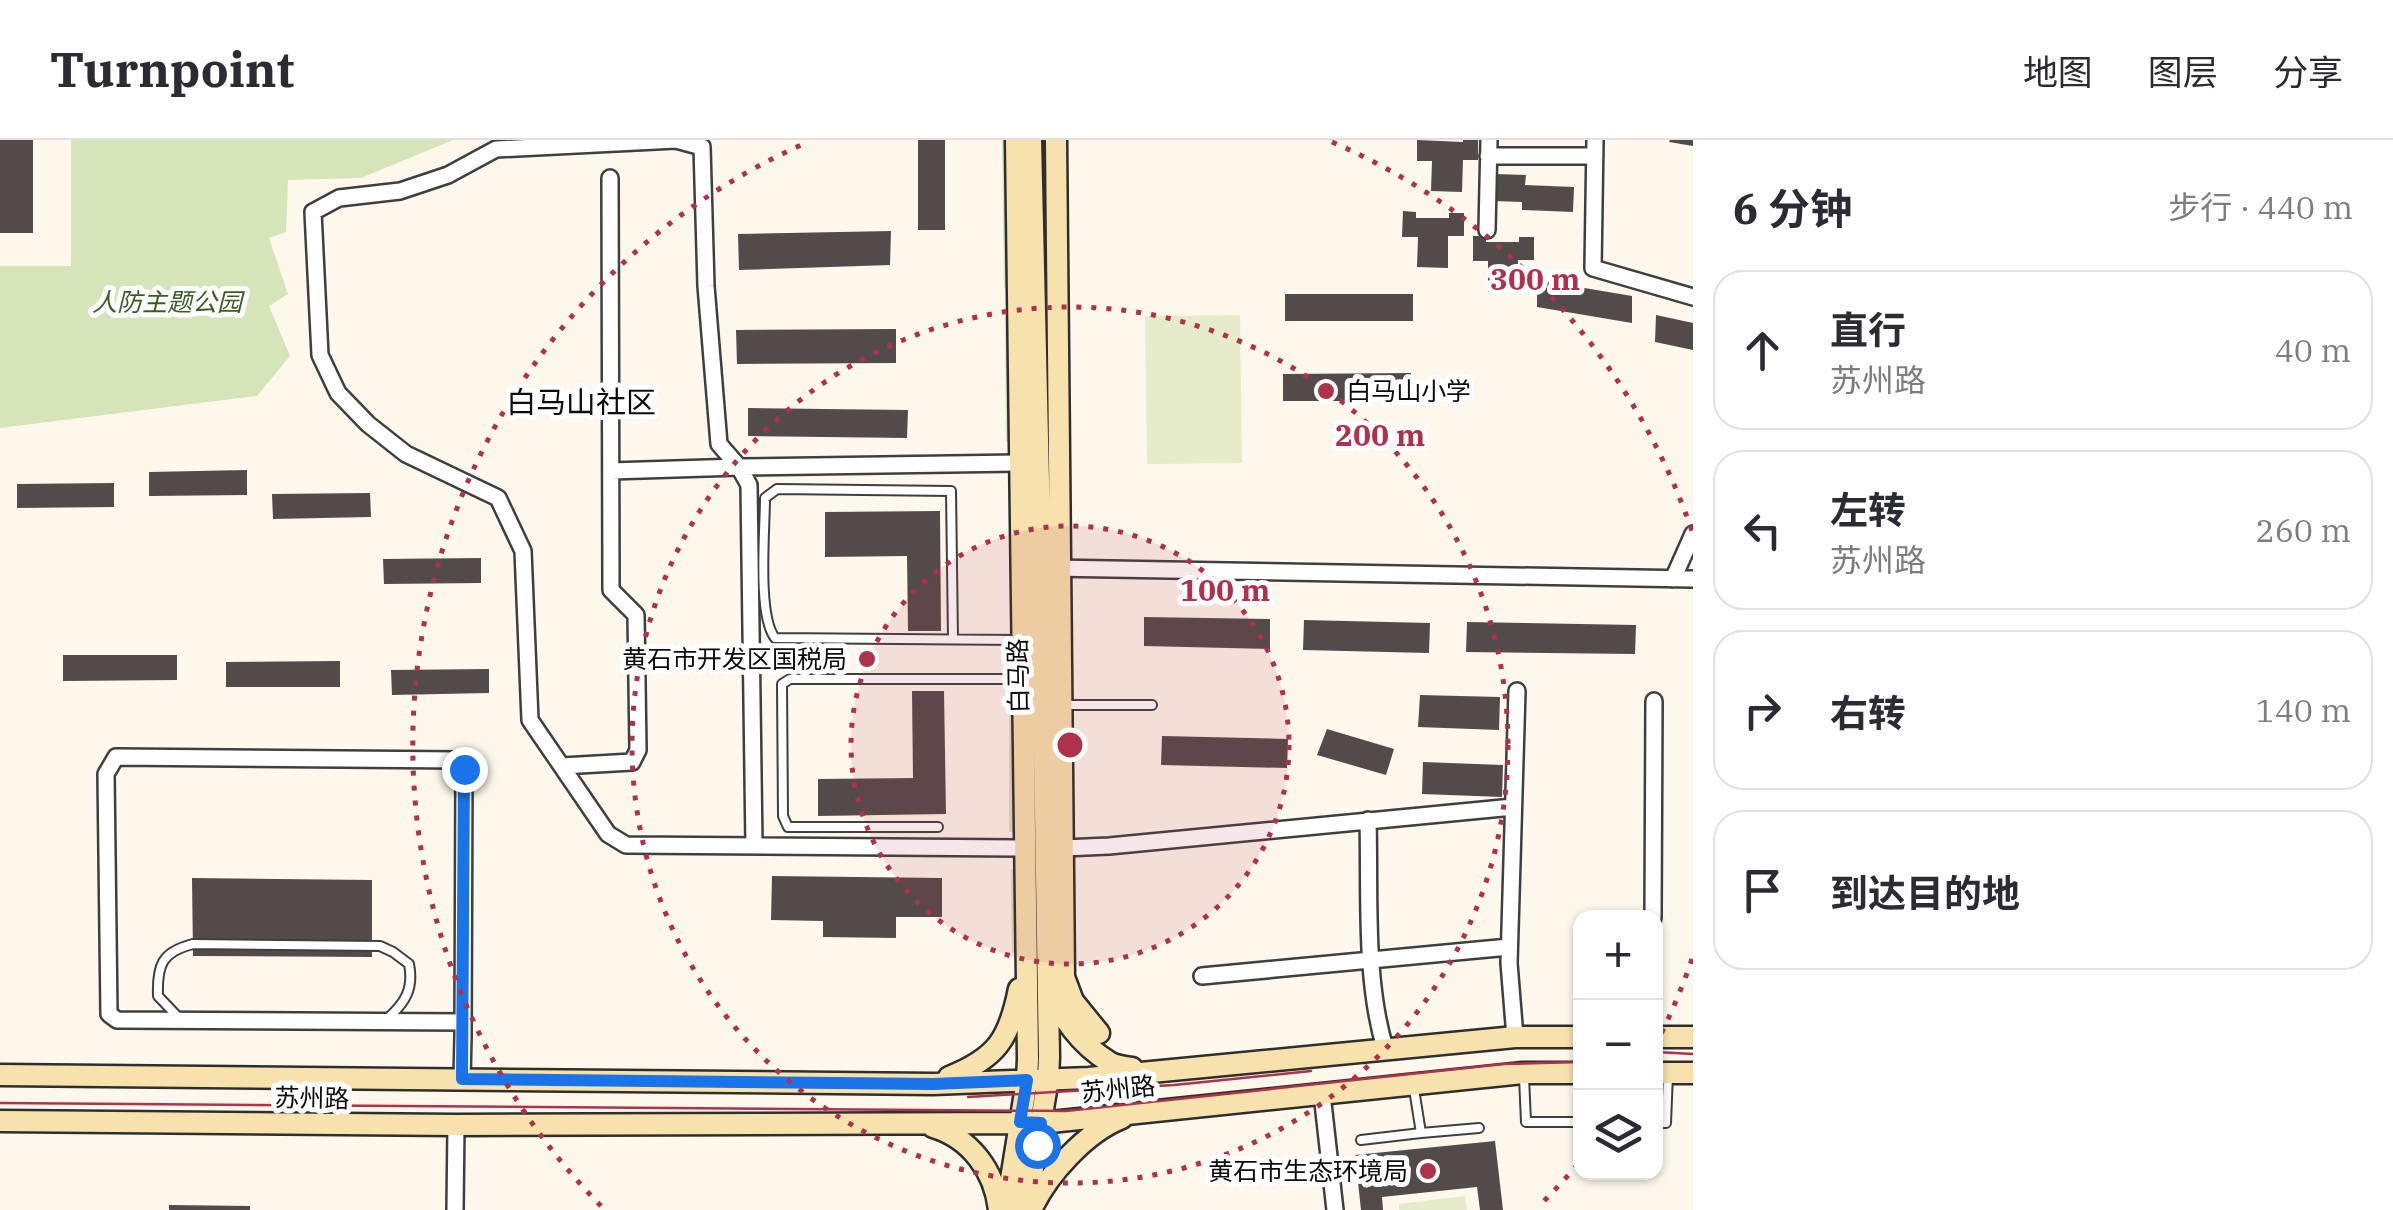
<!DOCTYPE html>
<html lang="zh">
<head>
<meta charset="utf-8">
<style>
  body { margin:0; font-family:"IBM Plex Serif","Noto Sans SC",serif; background:#f2f2f3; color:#2b2b33 }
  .controls { position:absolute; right:30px; bottom:30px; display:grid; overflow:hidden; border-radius:20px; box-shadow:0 2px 8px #0004 }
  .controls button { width:90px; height:90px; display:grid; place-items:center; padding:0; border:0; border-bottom:2px solid #e1e1e2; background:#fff; color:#2b2b33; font:50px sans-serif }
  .stop { position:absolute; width:30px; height:30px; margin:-22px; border:8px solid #1a73e8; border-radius:50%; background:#fff }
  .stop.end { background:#1a73e8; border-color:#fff; box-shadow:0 2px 10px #0008 }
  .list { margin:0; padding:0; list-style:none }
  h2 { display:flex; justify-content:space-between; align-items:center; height:130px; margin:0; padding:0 40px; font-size:42px }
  h2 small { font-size:32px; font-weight:400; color:#7c7c81 }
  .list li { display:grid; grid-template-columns:65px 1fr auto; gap:30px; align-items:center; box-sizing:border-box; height:160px; margin:0 20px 20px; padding:0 20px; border:2px solid #e1e1e2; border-radius:30px }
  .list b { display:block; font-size:38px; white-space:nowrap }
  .list p { margin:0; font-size:32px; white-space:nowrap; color:#7c7c81 }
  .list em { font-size:32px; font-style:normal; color:#7c7c81 }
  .icon { flex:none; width:55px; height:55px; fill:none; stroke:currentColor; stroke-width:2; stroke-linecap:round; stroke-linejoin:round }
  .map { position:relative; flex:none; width:1693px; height:1070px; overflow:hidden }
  header { display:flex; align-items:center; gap:60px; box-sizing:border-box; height:140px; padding:0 50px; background:#fff; border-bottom:2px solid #e1e1e2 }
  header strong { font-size:48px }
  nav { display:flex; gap:55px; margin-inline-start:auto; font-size:35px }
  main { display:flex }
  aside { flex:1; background:#fff }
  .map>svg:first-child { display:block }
  .green { fill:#d6e4b9 }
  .pitch { fill:#e6ecca }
  .building { fill:#534b49 }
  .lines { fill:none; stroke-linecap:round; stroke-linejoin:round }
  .lane-casing { stroke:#3f3f3f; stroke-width:12 }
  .street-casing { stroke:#3f3f3f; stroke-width:20 }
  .secondary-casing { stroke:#2e2e2e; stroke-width:25 }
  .lane { stroke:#fff; stroke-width:8 }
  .street { stroke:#fff; stroke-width:15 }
  .secondary { stroke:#f7e2ad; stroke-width:20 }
  .tram { stroke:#ad324c; stroke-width:2.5 }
  .route { stroke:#1a73e8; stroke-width:12 }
  .ring { fill:none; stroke:#ad324c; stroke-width:5; stroke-dasharray:5 10 }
  .poi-dot { fill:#ad324c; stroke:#fff; stroke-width:4 }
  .labels { text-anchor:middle; stroke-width:10; stroke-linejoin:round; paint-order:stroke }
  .park-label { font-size:25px; font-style:italic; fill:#385c23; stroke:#fff }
  .poi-label { font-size:25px; fill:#0c0c0c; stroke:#fff; text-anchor:end }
  .street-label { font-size:25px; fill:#0c0c0c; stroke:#fff }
  .quarter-label { font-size:30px; fill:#0c0c0c; stroke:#fff }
  .centre { fill:#ad324c; stroke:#fff; stroke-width:5 }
  .ring-label { font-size:30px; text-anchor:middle; font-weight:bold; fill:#ad324c; stroke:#fff; stroke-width:10; stroke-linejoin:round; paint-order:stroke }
</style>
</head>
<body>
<header>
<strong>Turnpoint</strong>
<nav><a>地图</a><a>图层</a><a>分享</a></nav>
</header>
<main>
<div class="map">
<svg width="1693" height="1070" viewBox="0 0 1693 1070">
  <rect width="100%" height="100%" fill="#fdf7ec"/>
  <!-- green -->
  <path class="green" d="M71,0h382l-92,38 -73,2 -2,52 -17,6 19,56 -19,12 21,50 -33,40 -257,32v-162h71z
    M1002,0h8l2,147 -8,1z
    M1041,0h8l2,143h-8z
    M1005,178h8v124h-7z
    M1009,561h8v131h-8z
    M1011,729h8l1,84h-8z"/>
  <!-- pitch -->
  <path class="pitch" d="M1240,175l2,148 -95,1 -2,-148z
    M1465,1056l2,14h-68v-6z"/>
  <!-- building -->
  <path class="building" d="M0,0h33v93h-33z
    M918,0h27v90h-27z
    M1417,0l46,2v-2h15v20h-15l-1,32 -31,-1 1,-30h-15z
    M1670,0h23v6l-24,-4z
    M1495,34l31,1 -1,10 49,2 -1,25 -51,-2v-8l-28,-1z
    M1403,71l13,1v6h33v-5h15v23h-16v32l-31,-1 1,-30h-16z
    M891,91l-1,34 -151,5 -1,-36z
    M1473,96h13v6h33v-5h15v23h-16v32h-30v-31h-15z
    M1537,140l95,16v27l-95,-16z
    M1285,154h128v27h-128z
    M1656,175l37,8v27l-38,-8z
    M896,189v34l-159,1 -1,-34z
    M1411,233v28h-128v-27z
    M748,268l160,2 -1,28 -159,-2z
    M247,330v25l-98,1v-24z
    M114,343v24l-97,1v-24z
    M370,353l1,24 -98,2 -1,-25z
    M940,371l1,120h-33l-1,-75 -82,1v-45z
    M481,418v25l-97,1 -1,-25z
    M1144,477l126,2v30l-126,-3z
    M1304,480l126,3 -1,30 -126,-3z
    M1467,482l169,3 -1,29 -169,-2z
    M63,515h114v25l-114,1z
    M340,521v26h-114v-25z
    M489,529v24l-97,2 -1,-25z
    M912,551h32l2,123 -128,2v-37l95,-1z
    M1420,555l80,2 -1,33 -81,-3z
    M1327,589l67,20 -8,26 -69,-20z
    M1162,596l126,3 -1,29 -126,-3z
    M1423,622l80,3 -1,32 -80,-3z
    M772,736l170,2v39h-46v21l-73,-1v-16l-52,-1z
    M192,738l180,2v77l-179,-1z
    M1495,1001l8,69h-23l-3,-23 -95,10 1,13h-22l-6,-55z
    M169,1065l81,1v4h-81z"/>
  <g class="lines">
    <!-- lane casing -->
    <g class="lane-casing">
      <path id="lane" d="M953,499l-2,-148 -174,-2 -12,9c0,32 -8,117 10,140l244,2
        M1063,565h89
        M938,687h-150l-5,-11 -1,-132 8,-5h229
        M178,877l-20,-21c-1,-30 3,-44 35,-52l187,2 13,6 16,12c5,25 -4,39 -22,55
        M1524,937l2,45h54
        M1656,983h10l2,-49
        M1421,993l58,-5
        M1361,1000l60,-7 -7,-44"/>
    </g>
    <!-- street casing -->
    <g class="street-casing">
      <path id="street" d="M1595,0l-2,128 100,29
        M1488,16h107
        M1487,90l2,-90
        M739,327l-20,-23 -13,-158 -4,-139 -26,-7 -180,9 -48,26 -48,16 -61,7 -26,14 7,143 18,38 30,31 38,30 92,44 25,53 7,169 78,114 18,11 398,3
        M611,331l128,-4
        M1052,428l641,11
        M1673,439l20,-45
        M562,626l70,-4 6,-12 -2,-135 -25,-25 -1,-412
        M1368,680c2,72 -4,159 17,228
        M754,706l-5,-361 -10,-18 282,-4
        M1064,708l45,-2 404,-39
        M1653,778l1,-217
        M1202,836l307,-29
        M1515,897l-6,-74 8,-272
        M462,939l1,-42 1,-268 -5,-9 -343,-3 -10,17 3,240 8,6 346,2
        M1322,954l13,116
        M455,1070l1,-85"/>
    </g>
    <!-- secondary casing -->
    <g class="secondary-casing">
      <path id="secondary" d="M1056,0l8,837 9,24 26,32
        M1052,846c5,30 31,60 57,76 6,4 15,5 23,6
        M1656,897h37
        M1656,933h37
        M0,935l933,9 156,-6 426,-41h65
        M949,937c48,-19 60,-38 70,-88
        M0,981l456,4 585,-2 482,-50h57
        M933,987c37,11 62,44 66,83
        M1032,1068c16,-34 54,-76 90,-90
        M1006,1070l21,-130 1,-21 -12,-919
        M1026,1070l22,-131 1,-22 -8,-490 -10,-427"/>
    </g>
    <!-- lane -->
    <use href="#lane" class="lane"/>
    <!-- street -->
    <use href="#street" class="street"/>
    <!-- secondary -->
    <use href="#secondary" class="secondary"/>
    <!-- tram -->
    <path class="tram" d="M1656,912l37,2
      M968,957l206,-12 137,-14
      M0,963l1066,8 438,-47 76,-2"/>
  </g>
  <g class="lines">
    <!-- route -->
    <path class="route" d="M464,629l-2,310 471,5 94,-4 -7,42 21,1 -4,22"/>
  </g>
  <!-- distance rings -->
  <circle cx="1070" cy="605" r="219" fill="#ad324c" fill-opacity=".12"/>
  <g class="ring">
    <circle cx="1070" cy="605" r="219"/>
    <circle cx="1070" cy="605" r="438"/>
    <path d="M1692 819A658 658 0 0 1 1656 904M1578 1024A658 658 0 0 1 1539 1066M601 1066A658 658 0 0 1 808 2M1332 2A658 658 0 0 1 1692 391"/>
  </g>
  <!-- markers -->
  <g class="poi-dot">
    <circle cx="1326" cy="251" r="10"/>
    <circle cx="867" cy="519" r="10"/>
    <circle cx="1428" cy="1031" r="10"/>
  </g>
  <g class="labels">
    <!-- park labels -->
    <g class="park-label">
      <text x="167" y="171">人防主题公园</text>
    </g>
    <!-- poi labels -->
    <g class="poi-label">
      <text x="1346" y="260" text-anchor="start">白马山小学</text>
      <text x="847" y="528">黄石市开发区国税局</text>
      <text x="1408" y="1040">黄石市生态环境局</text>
    </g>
    <!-- street labels -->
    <g class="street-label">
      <text transform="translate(1018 536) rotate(-91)" y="9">白马路</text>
      <text transform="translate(1118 949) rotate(-6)" y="9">苏州路</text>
      <text transform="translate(312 958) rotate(1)" y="9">苏州路</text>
    </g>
    <!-- quarter labels -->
    <g class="quarter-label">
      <text x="581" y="273">白马山社区</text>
    </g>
  </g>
  <circle cx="1070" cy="605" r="15" class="centre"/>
  <g class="ring-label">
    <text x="1535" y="150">300 m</text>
    <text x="1380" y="306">200 m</text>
    <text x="1225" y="461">100 m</text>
  </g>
</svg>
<div class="controls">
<button>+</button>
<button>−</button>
<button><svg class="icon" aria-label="layers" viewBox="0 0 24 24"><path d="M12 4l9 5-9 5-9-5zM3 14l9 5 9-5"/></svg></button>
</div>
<div class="stop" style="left:1037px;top:1005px"></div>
<div class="stop end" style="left:464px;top:629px"></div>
</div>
<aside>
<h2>6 分钟<small>步行 · 440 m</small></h2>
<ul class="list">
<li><svg class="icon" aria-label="ahead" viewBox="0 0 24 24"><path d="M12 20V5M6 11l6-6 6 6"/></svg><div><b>直行</b><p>苏州路</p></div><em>40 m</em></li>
<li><svg class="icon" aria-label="left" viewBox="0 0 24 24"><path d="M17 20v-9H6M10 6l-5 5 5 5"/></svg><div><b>左转</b><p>苏州路</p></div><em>260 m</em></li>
<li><svg class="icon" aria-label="right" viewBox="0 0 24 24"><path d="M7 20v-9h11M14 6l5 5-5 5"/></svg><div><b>右转</b></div><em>140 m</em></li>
<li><svg class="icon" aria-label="arrive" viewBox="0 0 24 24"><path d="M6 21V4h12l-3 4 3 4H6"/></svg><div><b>到达目的地</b></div></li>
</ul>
</aside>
</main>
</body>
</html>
